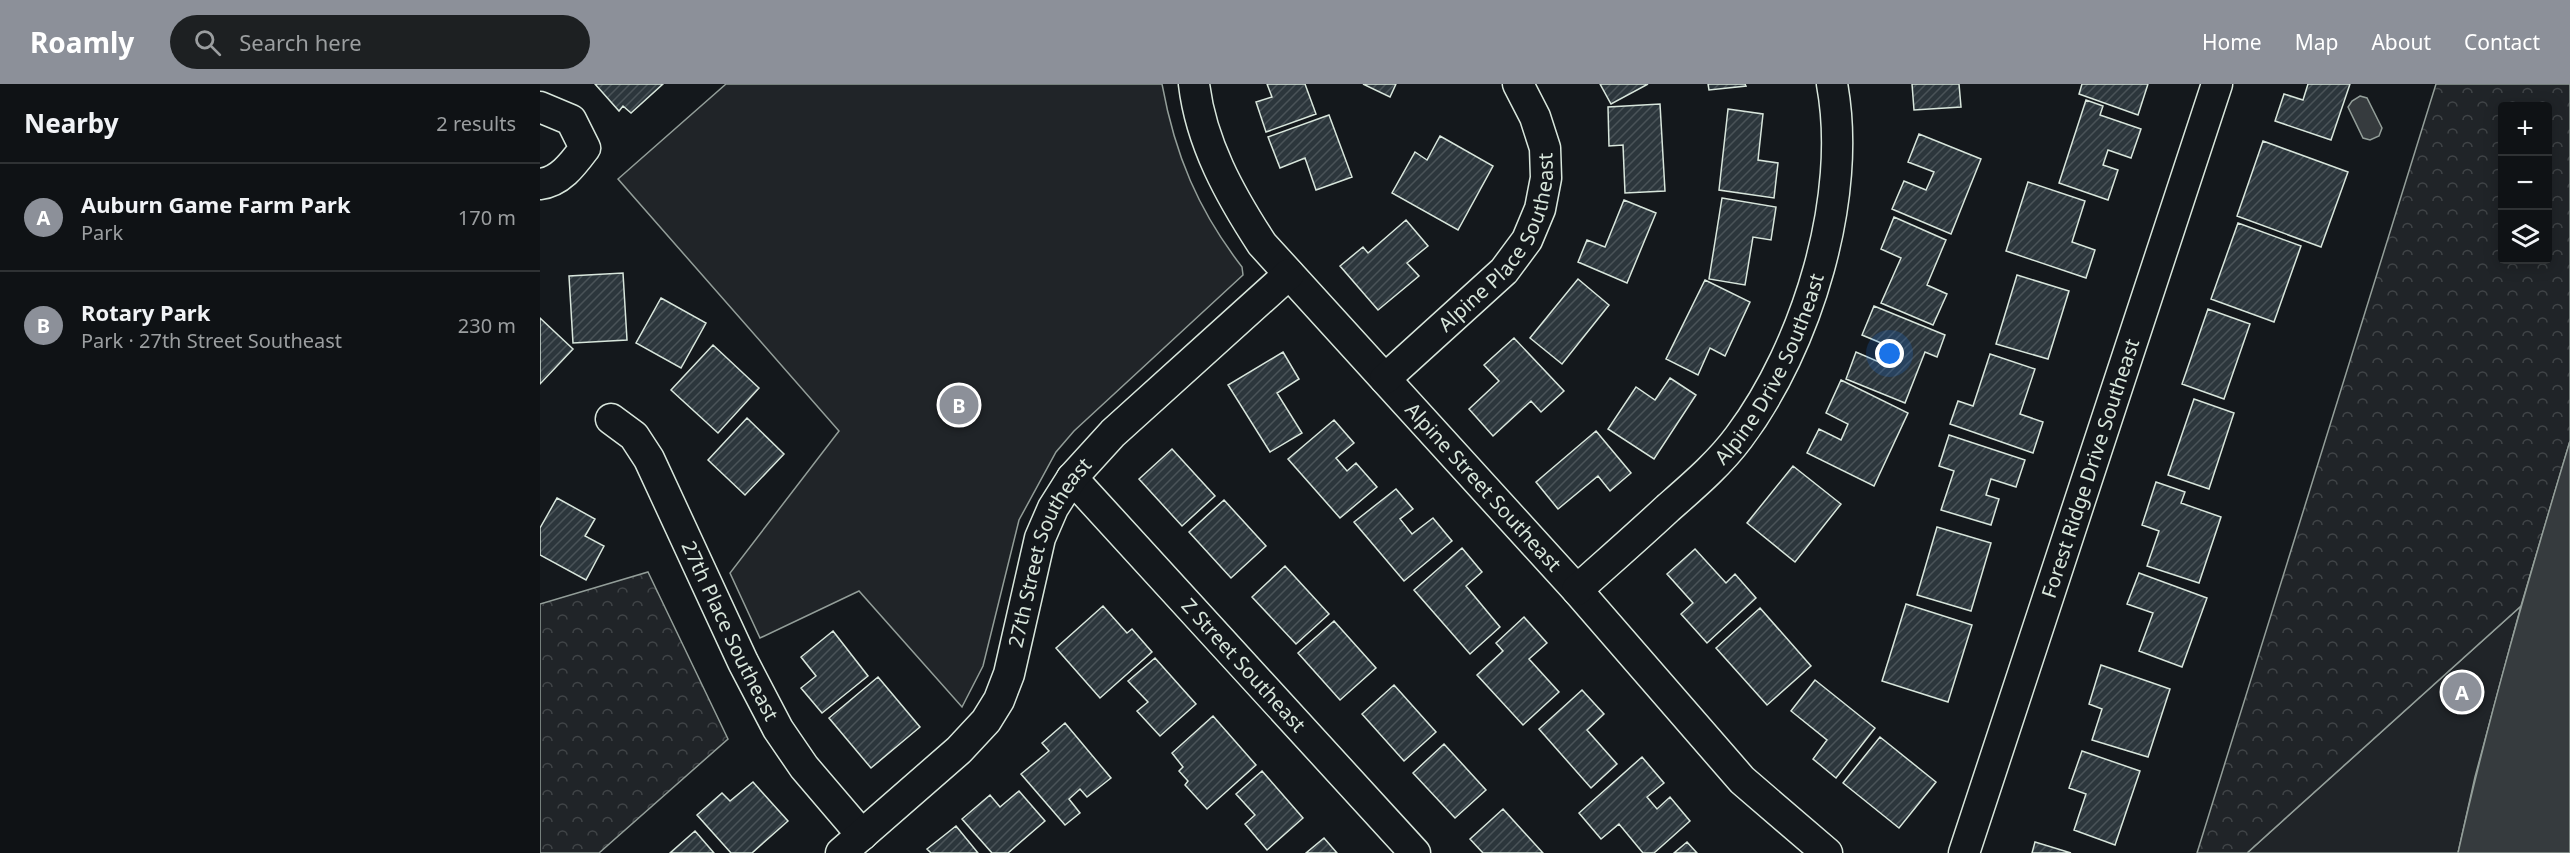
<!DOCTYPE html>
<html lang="en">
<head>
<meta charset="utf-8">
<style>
  body { margin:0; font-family:"Noto Sans",sans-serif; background:#1d2022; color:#f1f3f6 }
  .controls { position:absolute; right:18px; top:18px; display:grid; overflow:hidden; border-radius:6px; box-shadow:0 3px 15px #0003 }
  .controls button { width:54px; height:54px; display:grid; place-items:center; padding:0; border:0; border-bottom:2px solid #2f3234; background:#0f1215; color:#f1f3f6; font:30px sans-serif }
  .you { position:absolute; left:1350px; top:270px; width:21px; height:21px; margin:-15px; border:4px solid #fff; border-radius:50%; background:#1a73e8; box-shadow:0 0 0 9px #1a73e833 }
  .badge { display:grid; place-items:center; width:39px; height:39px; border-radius:50%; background:#8c9099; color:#fff; font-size:20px; font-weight:700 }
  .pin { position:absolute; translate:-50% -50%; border:3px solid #fff; box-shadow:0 2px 6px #0006 }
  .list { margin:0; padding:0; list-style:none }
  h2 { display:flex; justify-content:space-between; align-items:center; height:78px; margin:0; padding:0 24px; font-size:26px }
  h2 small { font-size:20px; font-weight:400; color:#9b9ea0 }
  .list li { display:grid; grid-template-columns:39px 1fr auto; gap:18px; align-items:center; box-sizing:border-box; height:108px; padding:0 24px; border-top:2px solid #2f3234 }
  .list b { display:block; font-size:22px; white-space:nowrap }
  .list p { margin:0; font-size:20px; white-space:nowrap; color:#9b9ea0 }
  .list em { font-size:20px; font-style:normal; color:#9b9ea0 }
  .icon { flex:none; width:33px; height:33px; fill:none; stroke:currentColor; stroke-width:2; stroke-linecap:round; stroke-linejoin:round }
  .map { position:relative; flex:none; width:2030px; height:769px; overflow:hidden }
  header { display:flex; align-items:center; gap:36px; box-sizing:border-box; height:84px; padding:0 30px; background:#8c9099; color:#fff }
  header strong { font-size:28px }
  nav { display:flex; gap:33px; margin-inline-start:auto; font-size:21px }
  .search { width:420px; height:54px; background:#1d2022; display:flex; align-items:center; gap:15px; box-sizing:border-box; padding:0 21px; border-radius:33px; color:#9b9ea0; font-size:22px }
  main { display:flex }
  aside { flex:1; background:#0f1215 }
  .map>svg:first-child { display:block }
  .green { fill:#202428; stroke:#939e99; stroke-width:1.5 }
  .forest { fill:url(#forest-crowns); stroke:#939e99; stroke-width:1.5; fill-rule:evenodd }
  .water { fill:#363b3e; stroke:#939e99; stroke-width:1.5 }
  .building { fill:url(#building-hatch); stroke:#d8e6dc; stroke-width:1.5 }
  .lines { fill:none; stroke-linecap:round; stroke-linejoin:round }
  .minor-casing { stroke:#d8e6dc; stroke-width:33 }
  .minor { stroke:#14181c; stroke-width:30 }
  .labels { text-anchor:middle; stroke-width:4.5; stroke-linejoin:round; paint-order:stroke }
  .street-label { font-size:20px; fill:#d8e6dc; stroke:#14181c }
</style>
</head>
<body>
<header>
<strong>Roamly</strong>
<div class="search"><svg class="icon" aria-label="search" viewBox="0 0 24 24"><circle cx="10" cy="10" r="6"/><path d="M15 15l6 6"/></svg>Search here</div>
<nav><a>Home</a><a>Map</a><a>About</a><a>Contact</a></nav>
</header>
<main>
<aside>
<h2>Nearby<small>2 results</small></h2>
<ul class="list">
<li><span class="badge">A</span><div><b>Auburn Game Farm Park</b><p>Park</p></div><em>170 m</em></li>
<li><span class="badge">B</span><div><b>Rotary Park</b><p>Park · 27th Street Southeast</p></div><em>230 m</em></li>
</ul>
</aside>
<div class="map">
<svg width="2030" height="769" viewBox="0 0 2030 769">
  <defs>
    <pattern id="forest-crowns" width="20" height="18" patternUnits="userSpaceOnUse" patternTransform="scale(1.5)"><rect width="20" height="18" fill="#202428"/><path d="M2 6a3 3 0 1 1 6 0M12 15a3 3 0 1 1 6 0" fill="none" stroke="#404447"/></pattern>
    <pattern id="building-hatch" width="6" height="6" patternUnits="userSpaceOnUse" patternTransform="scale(1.5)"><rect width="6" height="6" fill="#2c363c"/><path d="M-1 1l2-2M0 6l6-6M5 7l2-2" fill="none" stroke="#4a5358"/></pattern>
  </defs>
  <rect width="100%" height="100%" fill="#14181c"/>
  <!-- green -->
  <path class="green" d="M186,0h436c13,71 36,126 80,183l1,8 -169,156 -18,21 -37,68 -36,146 -21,41 -103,-116 -99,47 -30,-65 109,-142 -221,-252z
    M1981,522l-46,171 -17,76h-211z"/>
  <!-- forest -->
  <path class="forest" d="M1896,0h134v357l-49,165 -274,247h-50zM2008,22v154h-46v-154z
    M108,488l80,167 -129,114h-59v-249z"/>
  <!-- water -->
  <path class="water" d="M1820,12l7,2 15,30 -3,8 -9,4 -7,-2 -15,-31 4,-6z
    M2030,357v412h-112c31,-139 71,-276 112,-412z"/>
  <!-- building -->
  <path class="building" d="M55,0h68l-32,29 -8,-7 -4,5z
    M727,0h38l11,30 -50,18 -10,-30 16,-5z
    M823,0h33l-6,13z
    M1060,0h48l-37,20z
    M1168,0h37l1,2 -37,4z
    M1372,0h47l2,23 -47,3z
    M1542,0h66l-10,31 -59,-21z
    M1768,0h42l-19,56 -56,-19 9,-27 19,6z
    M1546,16l17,6 -3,9 41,14 -10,29 -23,-8 -5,15 15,5 -10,30 -49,-17z
    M1120,20l5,87 -40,2 -2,-48 -14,1 -1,-39z
    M1188,25l35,5 -5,46 20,3 -4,35 -55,-8z
    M789,31l23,62 -36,13 -11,-32 -25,10 -12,-31z
    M1379,50l62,25 -30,75 -59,-25 12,-28 22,9 8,-18 -26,-10z
    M900,52l53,30 -35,64 -66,-37 23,-41 12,8z
    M1723,57l85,31 -27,75 -84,-31z
    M1488,98l57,19 -13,41 23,8 -9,28 -80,-27z
    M1182,114l54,9 -5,33 -18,-3 -8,48 -36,-6z
    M1084,116l32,13 -29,70 -49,-21 9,-22 18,7z
    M1354,133l52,23 -19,45 20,9 -14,31 -52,-22 20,-45 -20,-9z
    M866,136l22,26 -21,17 12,13 -41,34 -38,-44 23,-19 5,6z
    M1698,139l63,23 -27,76 -63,-23z
    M83,189l4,67 -54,3 -4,-67z
    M1477,191l52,16 -21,68 -52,-15z
    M1038,195l31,26 -47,59 -32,-26z
    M1165,196l45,22 -25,54 -15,-8 -12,27 -32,-16z
    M121,214l45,25 -25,45 -45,-25z
    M1334,222l71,29 -8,22 -12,-5 -20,51 -59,-24 10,-27 23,10 7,-17 -24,-10z
    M1668,225l42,15 -26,75 -42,-15z
    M0,234l33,31 -33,35z
    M974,254l50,53 -23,21 -10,-11 -38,35 -24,-27 30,-28 -15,-16z
    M173,261l46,43 -41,45 -47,-43z
    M743,268l16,27 -22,14 25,40 -32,19 -42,-67z
    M1450,270l45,15 -15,45 23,8 -10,31 -83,-29 8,-23 15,5z
    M1130,294l26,17 -42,64 -46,-30 28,-42 19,13z
    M1301,296l67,33 -34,73 -67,-33 12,-24 22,11 7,-16 -22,-11z
    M1654,315l40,14 -25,76 -41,-14z
    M207,334l37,36 -39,41 -37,-35z
    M794,336l20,23 -18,15 11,13 9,-8 21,24 -37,31 -52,-59z
    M1056,347l35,42 -21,18 -12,-15 -40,33 -22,-27z
    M1409,351l76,25 -9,27 -25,-8 -5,16 13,4 -8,26 -50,-15 13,-39 -15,-5z
    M632,365l43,47 -33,30 -43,-47z
    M1253,382l48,38 -46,58 -48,-39z
    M1616,398l29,10 -4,11 40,14 -22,66 -52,-17 12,-35 -17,-6z
    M856,405l17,20 -13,10 12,15 21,-16 19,23 -48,40 -50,-59z
    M17,414l38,21 -10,17 19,10 -18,34 -46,-25v-27z
    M684,416l42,46 -35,32 -42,-46z
    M1397,443l54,16 -20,68 -54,-16z
    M922,464l20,24 -16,14 34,41 -30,27 -56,-64z
    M1155,465l31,34 9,-9 21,24 -49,45 -26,-29 12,-11 -26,-29z
    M745,482l44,48 -33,30 -44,-47z
    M1599,489l68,25 -25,69 -43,-16 14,-38 -26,-9z
    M1366,520l66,21 -24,77 -66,-21z
    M563,522l24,27 5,-4 20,23 -52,46 -44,-50z
    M1220,524l51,58 -44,39 -51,-57z
    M984,533l23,26 -18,16 30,33 -36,33 -46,-50 26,-24 -7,-8z
    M794,537l42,47 -36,32 -42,-47z
    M293,547l35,45 -46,37 -21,-25 15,-12 -15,-19z
    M615,574l41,46 -36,32 -23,-25 11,-9 -20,-21z
    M1561,581l69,24 -22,68 -56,-17 10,-31 -13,-5z
    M338,593l42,50 -49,41 -42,-50z
    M1275,596l60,48 -39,50 -23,-19 14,-19 -36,-29z
    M854,601l42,47 -32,29 -42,-47z
    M1042,606l22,24 -17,16 30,34 -26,24 -52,-59z
    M673,632l43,49 -49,44 -22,-24 3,-4 -9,-10 4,-4 -11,-14z
    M525,639l46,55 -24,19 -7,-8 -11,10 11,14 -15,12 -44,-51 28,-23 -7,-8z
    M1340,653l56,45 -37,46 -56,-45z
    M904,660l42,46 -31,28 -42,-45z
    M1542,667l58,20 -25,74 -41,-15 12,-36 -17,-6z
    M1102,673l22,26 -17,14 10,12 13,-12 20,24 -36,32h-11l-24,-29 -18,15 -22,-26z
    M722,687l41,47 -36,32 -22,-26 10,-9 -19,-21z
    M213,698l35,39 -36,32h-21l-34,-38 25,-22 8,8z
    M479,707l26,30 -37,32h-16l-30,-34 28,-24 10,12z
    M963,725l40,44h-60l-13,-14z
    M416,742l22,27h-47l-4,-4z
    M155,747l19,22h-44z
    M784,754l13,15h-31z
    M1147,758l10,11h-23z
    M1495,758l36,11h-39z"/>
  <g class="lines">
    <!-- minor casing -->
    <g class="minor-casing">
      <g id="minor">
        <path id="s1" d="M654,0c7,59 36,111 68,160l315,346 165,190 85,73"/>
        <path d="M0,23l31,13 14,28c-12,16 -25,34 -45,36"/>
        <path id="s2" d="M845,295l119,-108 23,-31 13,-31 6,-31 -1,-30 -10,-31 -17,-33"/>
        <path id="s3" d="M71,335l23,17 15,23 94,203 35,67 26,38 58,68"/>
        <path id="s4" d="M532,394l343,375"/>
        <path id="s5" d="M1037,506c30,-27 61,-54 91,-82 25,-22 51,-44 71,-71 68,-91 114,-240 93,-353"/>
        <path id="s6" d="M301,769l118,-103 27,-29 13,-21 10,-26 31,-136 13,-30 19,-30 41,-45 176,-159"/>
        <path id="s7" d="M1424,769l253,-769"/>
      </g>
    </g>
    <!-- minor -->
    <use href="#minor" class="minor"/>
  </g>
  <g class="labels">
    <!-- street labels -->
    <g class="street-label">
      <text dy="7" stroke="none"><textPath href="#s2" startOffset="183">Alpine Place Southeast</textPath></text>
      <text dy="7" stroke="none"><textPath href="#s5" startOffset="298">Alpine Drive Southeast</textPath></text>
      <text dy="7" stroke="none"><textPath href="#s7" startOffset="405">Forest Ridge Drive Southeast</textPath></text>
      <text dy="7" stroke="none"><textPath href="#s1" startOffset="504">Alpine Street Southeast</textPath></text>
      <text dy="7" stroke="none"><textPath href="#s6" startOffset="378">27th Street Southeast</textPath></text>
      <text dy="7" stroke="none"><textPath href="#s3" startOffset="246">27th Place Southeast</textPath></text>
      <text dy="7" stroke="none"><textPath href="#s4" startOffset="254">Z Street Southeast</textPath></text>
    </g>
  </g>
</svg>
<div class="controls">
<button>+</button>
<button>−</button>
<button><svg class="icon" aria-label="layers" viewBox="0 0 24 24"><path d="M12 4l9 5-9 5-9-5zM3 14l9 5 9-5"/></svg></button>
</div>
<div class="you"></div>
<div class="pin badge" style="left:1922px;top:608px">A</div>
<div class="pin badge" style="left:419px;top:321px">B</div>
</div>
</main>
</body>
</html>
